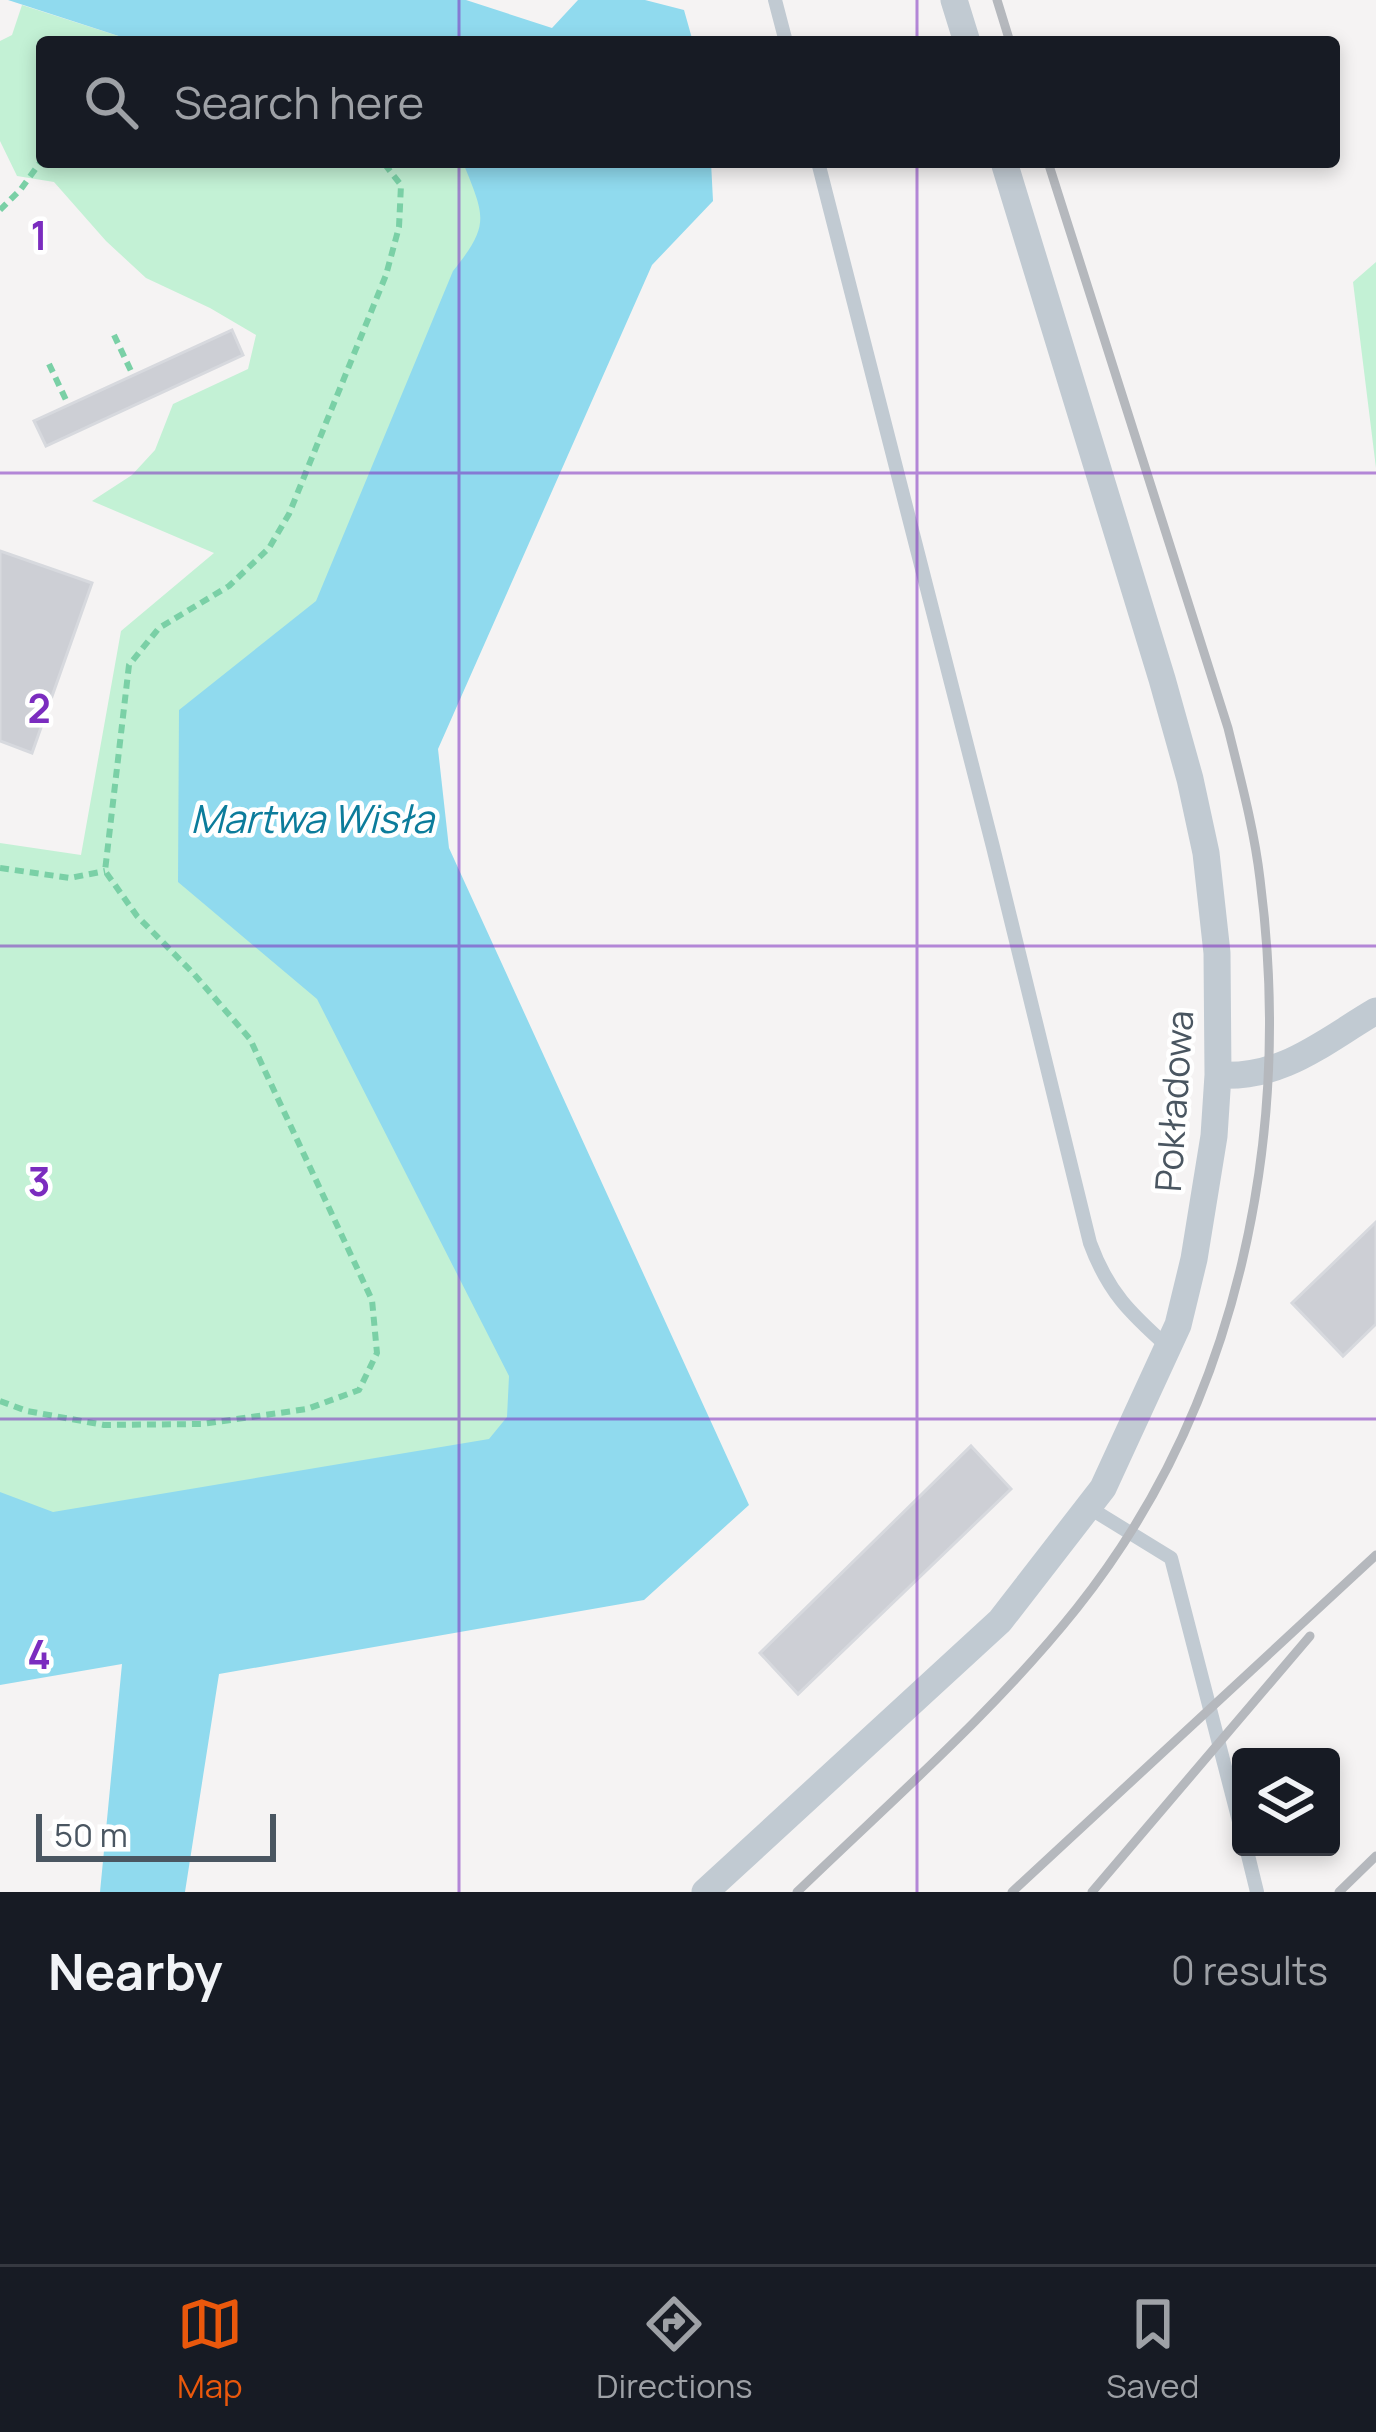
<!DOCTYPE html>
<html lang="en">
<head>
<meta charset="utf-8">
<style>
  body { margin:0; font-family:Manrope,sans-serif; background:#20242c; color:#f1f3f6 }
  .controls { position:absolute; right:36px; bottom:36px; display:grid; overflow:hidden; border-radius:12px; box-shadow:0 6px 18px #0003 }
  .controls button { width:108px; height:108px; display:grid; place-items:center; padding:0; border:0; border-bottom:3px solid #363941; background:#171b24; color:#f1f3f6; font:60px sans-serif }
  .scale { position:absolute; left:36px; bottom:30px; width:240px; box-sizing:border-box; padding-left:12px; border:6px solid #4a5661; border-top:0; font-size:33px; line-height:42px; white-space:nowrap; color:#4a5661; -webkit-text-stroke:9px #fff; paint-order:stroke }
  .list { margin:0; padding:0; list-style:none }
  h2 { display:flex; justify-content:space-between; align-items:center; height:156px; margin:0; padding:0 48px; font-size:51px }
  h2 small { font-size:39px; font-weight:400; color:#9ea1a6 }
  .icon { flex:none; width:66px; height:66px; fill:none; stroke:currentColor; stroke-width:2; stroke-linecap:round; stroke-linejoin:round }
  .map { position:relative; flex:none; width:1376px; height:1892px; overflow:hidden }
  .search { position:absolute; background:#171b24; box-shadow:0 6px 18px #0003; left:36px; right:36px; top:36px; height:132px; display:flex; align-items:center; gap:30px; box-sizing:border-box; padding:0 42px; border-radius:12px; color:#9ea1a6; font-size:45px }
  .sheet { height:372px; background:#171b24 }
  nav { display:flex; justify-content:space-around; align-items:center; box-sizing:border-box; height:168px; border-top:3px solid #363941; background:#171b24; font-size:33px; color:#9ea1a6 }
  nav a { display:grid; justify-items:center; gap:6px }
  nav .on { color:#ea580c }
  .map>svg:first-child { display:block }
  .green { fill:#c3f1d5 }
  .water { fill:#90daee }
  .building { fill:#cdcfd5; stroke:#d7d9de; stroke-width:3 }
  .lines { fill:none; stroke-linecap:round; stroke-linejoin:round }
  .path { stroke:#7ad0a6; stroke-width:6; stroke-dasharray:9 6; stroke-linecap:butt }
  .lane { stroke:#c1cad2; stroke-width:14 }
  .street { stroke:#c1cad2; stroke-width:27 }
  .rail { stroke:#b5b8bd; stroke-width:9 }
  .grid { fill:none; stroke:#7b2cbf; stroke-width:3; stroke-opacity:0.55 }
  .labels { text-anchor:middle; stroke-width:9; stroke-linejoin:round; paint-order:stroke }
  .street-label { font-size:36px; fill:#4a5661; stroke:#fff }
  .water-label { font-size:39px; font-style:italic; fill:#0c7c9b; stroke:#fff }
  .grid-label { font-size:39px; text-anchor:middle; font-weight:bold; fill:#7b2cbf; stroke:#fff; stroke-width:9; stroke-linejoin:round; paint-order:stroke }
</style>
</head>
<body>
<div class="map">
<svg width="1376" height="1892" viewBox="0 0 1376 1892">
  <rect width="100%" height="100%" fill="#f5f3f3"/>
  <!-- green -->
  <path class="green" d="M22,5l115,37h-95v120h466l-151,441 232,822 -589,196v-778l81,12 40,-224 93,-78 -122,-52 40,-26 23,-25 18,-46 75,-35 8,-34 -46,-27 -64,-30 -40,-37 -52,-59 -37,-6 -17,-35v-100l12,-6z
    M1376,262v206l-23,-186z"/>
  <!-- water -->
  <path class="water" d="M8,0h458l86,28 26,-28h67l39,10 9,32h-556z
    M459,162h252l2,39 -61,64 -214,484 11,99 300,657 -105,95 -425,74 -34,218h-85l22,-228 -122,21v-193l53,20 436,-73 18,-22 2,-41 -192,-377 -139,-117 1,-172 137,-109 137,-330c37,-46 32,-54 11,-106z"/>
  <!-- building -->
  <path class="building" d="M232,330l11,25 -197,91 -12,-25z
    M0,551l92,32 -60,170 -32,-12z
    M1376,1222v102l-33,32 -51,-53z
    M971,1446l40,43 -213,205 -38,-41z"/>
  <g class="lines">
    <!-- path -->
    <path class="path" d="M0,210l21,-21 21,-29
      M114,335l17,36
      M49,364l17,36
      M0,868l70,10 35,-7
      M0,1401l27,10 77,14 98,-1 105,-15 52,-19 18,-37 -5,-53 -122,-261 -56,-65 -57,-58 -32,-45 24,-206 30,-37 70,-42 40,-38 20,-34 97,-239 13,-48 2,-42 -18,-23"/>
    <!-- lane -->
    <path class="lane" d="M775,0l11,42
      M818,162l175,685 97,396c18,49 40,70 78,104
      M1088,1507l83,51 70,271
      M1246,1847l11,45"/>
    <!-- street -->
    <path class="street" d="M954,0l13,42
      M1218,1075c65,4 105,-33 158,-64
      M705,1892l295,-271 103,-133 75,-163 16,-66 20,-123 4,-61 -1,-122 -11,-100 -16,-74 -28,-100 -158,-517"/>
    <!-- rail -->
    <path class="rail" d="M997,0l13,42
      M797,1892c95,-92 198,-181 280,-284 163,-205 216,-474 183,-729 -6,-51 -20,-102 -32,-151l-180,-566
      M1012,1892l364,-337
      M1092,1892l218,-256
      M1339,1892l37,-36"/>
  </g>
  <!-- grid -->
  <path class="grid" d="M459,0v42M917,0v42M459,162v1730M917,162v1730M0,473h1376M0,946h1376M0,1419h1376"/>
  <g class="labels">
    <!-- street labels -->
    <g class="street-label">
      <text transform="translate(1174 1101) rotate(-86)" y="13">Pokładowa</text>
    </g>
    <!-- water labels -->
    <g class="water-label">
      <text x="312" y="833">Martwa Wisła</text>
    </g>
  </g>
  <g class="grid-label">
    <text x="39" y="250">1</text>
    <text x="39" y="723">2</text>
    <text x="39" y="1196">3</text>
    <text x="39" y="1669">4</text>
  </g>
</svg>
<div class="controls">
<button><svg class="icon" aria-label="layers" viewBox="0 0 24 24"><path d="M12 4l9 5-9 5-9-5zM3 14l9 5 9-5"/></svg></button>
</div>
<div class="scale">50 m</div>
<div class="search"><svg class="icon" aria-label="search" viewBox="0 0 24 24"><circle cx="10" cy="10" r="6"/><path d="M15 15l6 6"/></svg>Search here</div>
</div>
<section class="sheet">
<h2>Nearby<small>0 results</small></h2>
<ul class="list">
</ul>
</section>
<nav>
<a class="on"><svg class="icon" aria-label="map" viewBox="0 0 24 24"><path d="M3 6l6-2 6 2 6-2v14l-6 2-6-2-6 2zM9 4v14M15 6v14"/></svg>Map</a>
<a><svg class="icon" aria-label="directions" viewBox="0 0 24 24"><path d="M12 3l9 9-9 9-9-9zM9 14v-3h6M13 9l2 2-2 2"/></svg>Directions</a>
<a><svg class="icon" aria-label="saved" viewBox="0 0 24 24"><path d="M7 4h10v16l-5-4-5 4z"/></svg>Saved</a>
</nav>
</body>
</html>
